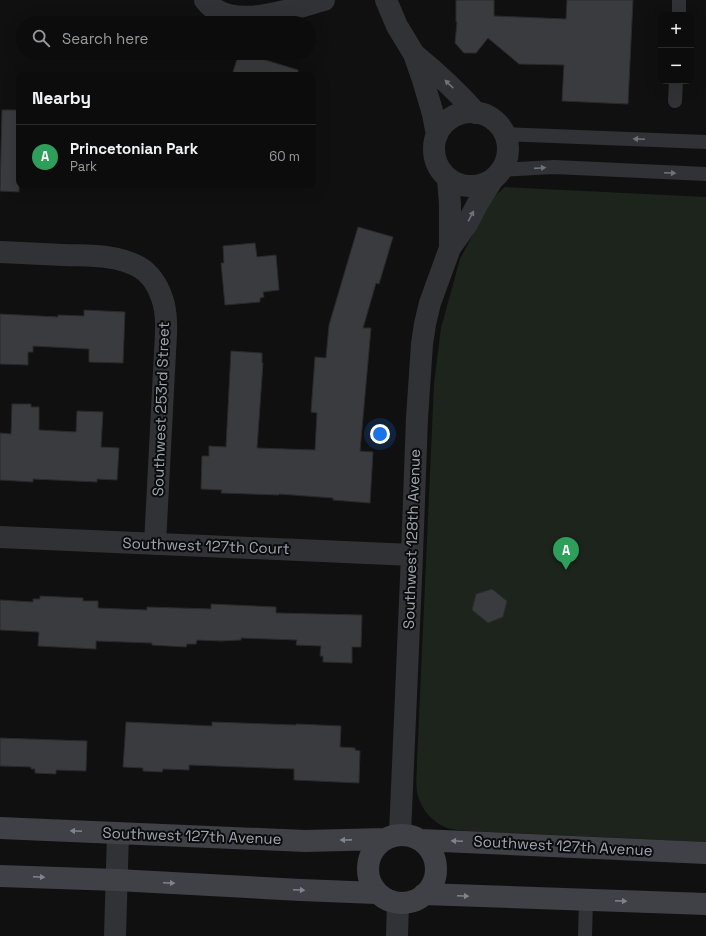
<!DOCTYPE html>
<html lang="en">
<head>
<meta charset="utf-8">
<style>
  body { margin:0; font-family:"Space Grotesk",sans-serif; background:#151516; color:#f1f3f6 }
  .controls { position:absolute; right:12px; top:12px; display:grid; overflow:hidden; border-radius:8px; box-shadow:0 4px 16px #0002 }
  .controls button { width:36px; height:36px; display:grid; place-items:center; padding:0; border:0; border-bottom:1px solid #2c2c2e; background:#0c0c0d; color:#f1f3f6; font:20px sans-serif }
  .you { position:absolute; left:380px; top:434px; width:14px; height:14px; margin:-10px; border:3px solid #fff; border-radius:50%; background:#1a73e8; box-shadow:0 0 0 6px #1a73e833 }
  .badge { display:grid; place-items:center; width:26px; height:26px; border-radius:50%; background:#d93025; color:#fff; font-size:13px; font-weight:700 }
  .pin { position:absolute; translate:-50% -33px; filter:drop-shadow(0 1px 2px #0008) }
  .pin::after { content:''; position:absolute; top:21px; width:14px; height:12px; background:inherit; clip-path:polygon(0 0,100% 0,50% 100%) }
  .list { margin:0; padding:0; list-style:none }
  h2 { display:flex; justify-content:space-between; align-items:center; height:52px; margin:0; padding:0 16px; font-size:17px }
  h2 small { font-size:13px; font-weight:400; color:#9a9b9d }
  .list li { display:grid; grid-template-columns:26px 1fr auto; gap:12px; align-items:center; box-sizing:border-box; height:64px; padding:0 16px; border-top:1px solid #2c2c2e }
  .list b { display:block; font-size:15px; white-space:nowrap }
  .list p { margin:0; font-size:13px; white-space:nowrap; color:#9a9b9d }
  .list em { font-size:13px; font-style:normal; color:#9a9b9d }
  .icon { flex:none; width:22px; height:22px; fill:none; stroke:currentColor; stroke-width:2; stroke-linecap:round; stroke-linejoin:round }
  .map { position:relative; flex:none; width:706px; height:936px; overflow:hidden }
  .search { position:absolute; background:#0c0c0d; box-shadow:0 4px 16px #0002; left:16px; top:16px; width:300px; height:44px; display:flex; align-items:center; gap:10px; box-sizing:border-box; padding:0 14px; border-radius:22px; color:#9a9b9d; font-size:15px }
  .panel { position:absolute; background:#0c0c0d; box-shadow:0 4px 16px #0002; left:16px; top:72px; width:300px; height:116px; border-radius:8px }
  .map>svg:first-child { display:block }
  .green { fill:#1c241c }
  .building { fill:#3a3b3f; stroke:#2a2a2d }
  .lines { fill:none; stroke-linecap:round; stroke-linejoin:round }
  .lane { stroke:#313236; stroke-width:14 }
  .street { stroke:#313236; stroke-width:22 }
  .secondary { stroke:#3f4146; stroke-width:22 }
  .oneway { fill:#6e727b }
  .oneway2 { fill:#7e838d }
  .labels { text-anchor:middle; stroke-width:4; stroke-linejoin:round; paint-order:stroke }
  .street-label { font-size:15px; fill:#a0a7b3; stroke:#0b0b0c }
</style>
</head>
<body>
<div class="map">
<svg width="706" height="936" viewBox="0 0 706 936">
  <rect width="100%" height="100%" fill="#101011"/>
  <!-- green -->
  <path class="green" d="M505,187l201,10v645l-237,-11c-7,-1 -15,-1 -22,-3 -14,-5 -25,-18 -29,-32 -3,-9 -1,-24 -1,-34l17,-378 7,-56 19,-69 29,-55 8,-10z"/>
  <!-- building -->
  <path class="building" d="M456,0h38v16l72,3 1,-19h66l-5,104 -66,-3 2,-36 -45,-1 -31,-26 -12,15h-12l-9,-10 2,-21h-1z
    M239,53h4l55,17v5h-66z
    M2,110h17v82l-19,-1z
    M358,227l35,10 -14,47 -3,-1 -13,45h8l-11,123 13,1 -3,51 -37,-3v-2l-54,-4v1l-58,-2 1,-3 -21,-1 1,-33h7v-10l17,1 5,-96 31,2v10h1l-6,85 58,2 2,-37 -6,-1 4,-55 11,1 3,-33z
    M255,243l2,14 19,-2 3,35 -16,2 1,5 -4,1v4l-35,3 -4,-42h3l-1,-17z
    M84,310l41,2 -2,51 -34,-1v-13l-56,-3v6h-5v13l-28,-1v-50l58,3v-2l26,1z
    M12,404h19v3h8v23l37,2 1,-21 26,1 -2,35 18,1 -2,32 -20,-1v3l-64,-3v3l-33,-2v-47l11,1z
    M492,589l15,12 -4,16 -15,6 -16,-13 4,-16z
    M40,596l43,2v3h15v7l49,2v-3l64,2v-5l21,1 44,2v6l86,2 -1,32h-9v16l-29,-1v-6h-3l1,-10 -25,-1 1,-5 -56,-2v2l-20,1 -24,-1 -1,4h-9l-1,3 -34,-2v-2l-56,-2v8l-58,-3 1,-14 -39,-2v-30l33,2v-3h7z
    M126,722l86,4v-4l84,3v-1l45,2 -1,21 15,1v2l5,1 -1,32 -65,-3v-11l-105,-4v5l-26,-1 -1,3 -19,-1v-3l-20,-1z
    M0,738l87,3 -1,30 -30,-1v4l-21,-1v-4h-4v-2l-31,-1z"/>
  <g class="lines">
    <!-- lane -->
    <path class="lane" d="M679,15v-15
      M675,101l1,-20
      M504,134l202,8
      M501,170l53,-3 152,7
      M585,936l1,-36"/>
    <!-- street -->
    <path class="street" d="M205,0c25,33 86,9 119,0
      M386,0l11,26 17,28 9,26 10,34 4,21
      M414,54c22,18 43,37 62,59
      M434 149a37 37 0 1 1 74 0a37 37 0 1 1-74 0Z
      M448,179l2,25v44
      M0,252c21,1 43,2 64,3 25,1 52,-1 75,12 11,6 19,19 23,31 6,17 4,37 3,54l-10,192
      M0,537l412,18
      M400,834l12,-279 5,-137 5,-74 3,-20 5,-21 20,-55 17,-24 11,-21 15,-24
      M115,936l3,-103
      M397,936l1,-33"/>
    <!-- secondary -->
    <path class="secondary" d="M0,828l305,13 80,-2
      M368 869a34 34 0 1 1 68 0a34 34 0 1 1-68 0Z
      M420,840l286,13
      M0,876l117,4 184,10 75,3
      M424,894l282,10"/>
  </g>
  <!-- one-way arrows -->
  <defs><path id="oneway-solid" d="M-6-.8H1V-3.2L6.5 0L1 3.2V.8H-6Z"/></defs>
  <g class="oneway">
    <use href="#oneway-solid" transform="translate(449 84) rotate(-136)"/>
    <use href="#oneway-solid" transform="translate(639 139) rotate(-177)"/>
    <use href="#oneway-solid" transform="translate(540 168) rotate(-4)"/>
    <use href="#oneway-solid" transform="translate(670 173) rotate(3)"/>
    <use href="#oneway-solid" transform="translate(471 216) rotate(-62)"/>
  </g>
  <g class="oneway2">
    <use href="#oneway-solid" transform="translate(76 831) rotate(-178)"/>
    <use href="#oneway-solid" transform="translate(346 840) rotate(179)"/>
    <use href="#oneway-solid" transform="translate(457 841) rotate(-177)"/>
    <use href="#oneway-solid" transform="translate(39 877) rotate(2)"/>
    <use href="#oneway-solid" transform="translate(169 883) rotate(3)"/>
    <use href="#oneway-solid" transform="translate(299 890) rotate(3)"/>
    <use href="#oneway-solid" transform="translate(463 896) rotate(2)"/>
    <use href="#oneway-solid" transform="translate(621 901) rotate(2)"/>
  </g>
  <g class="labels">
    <!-- street labels -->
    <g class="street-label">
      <text transform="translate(161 409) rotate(-88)" y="5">Southwest 253rd Street</text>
      <text transform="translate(412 539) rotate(-88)" y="5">Southwest 128th Avenue</text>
      <text transform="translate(206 546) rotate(2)" y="5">Southwest 127th Court</text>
      <text transform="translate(192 836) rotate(2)" y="5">Southwest 127th Avenue</text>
      <text transform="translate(563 846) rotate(3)" y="5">Southwest 127th Avenue</text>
    </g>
  </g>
</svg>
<div class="controls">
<button>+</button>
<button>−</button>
</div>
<div class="you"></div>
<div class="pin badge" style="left:566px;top:570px;background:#2e9e5b">A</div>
<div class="search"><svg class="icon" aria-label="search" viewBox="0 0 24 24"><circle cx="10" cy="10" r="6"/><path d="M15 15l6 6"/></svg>Search here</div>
<section class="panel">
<h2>Nearby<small></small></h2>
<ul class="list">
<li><span class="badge" style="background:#2e9e5b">A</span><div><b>Princetonian Park</b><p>Park</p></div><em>60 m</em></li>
</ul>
</section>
</div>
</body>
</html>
